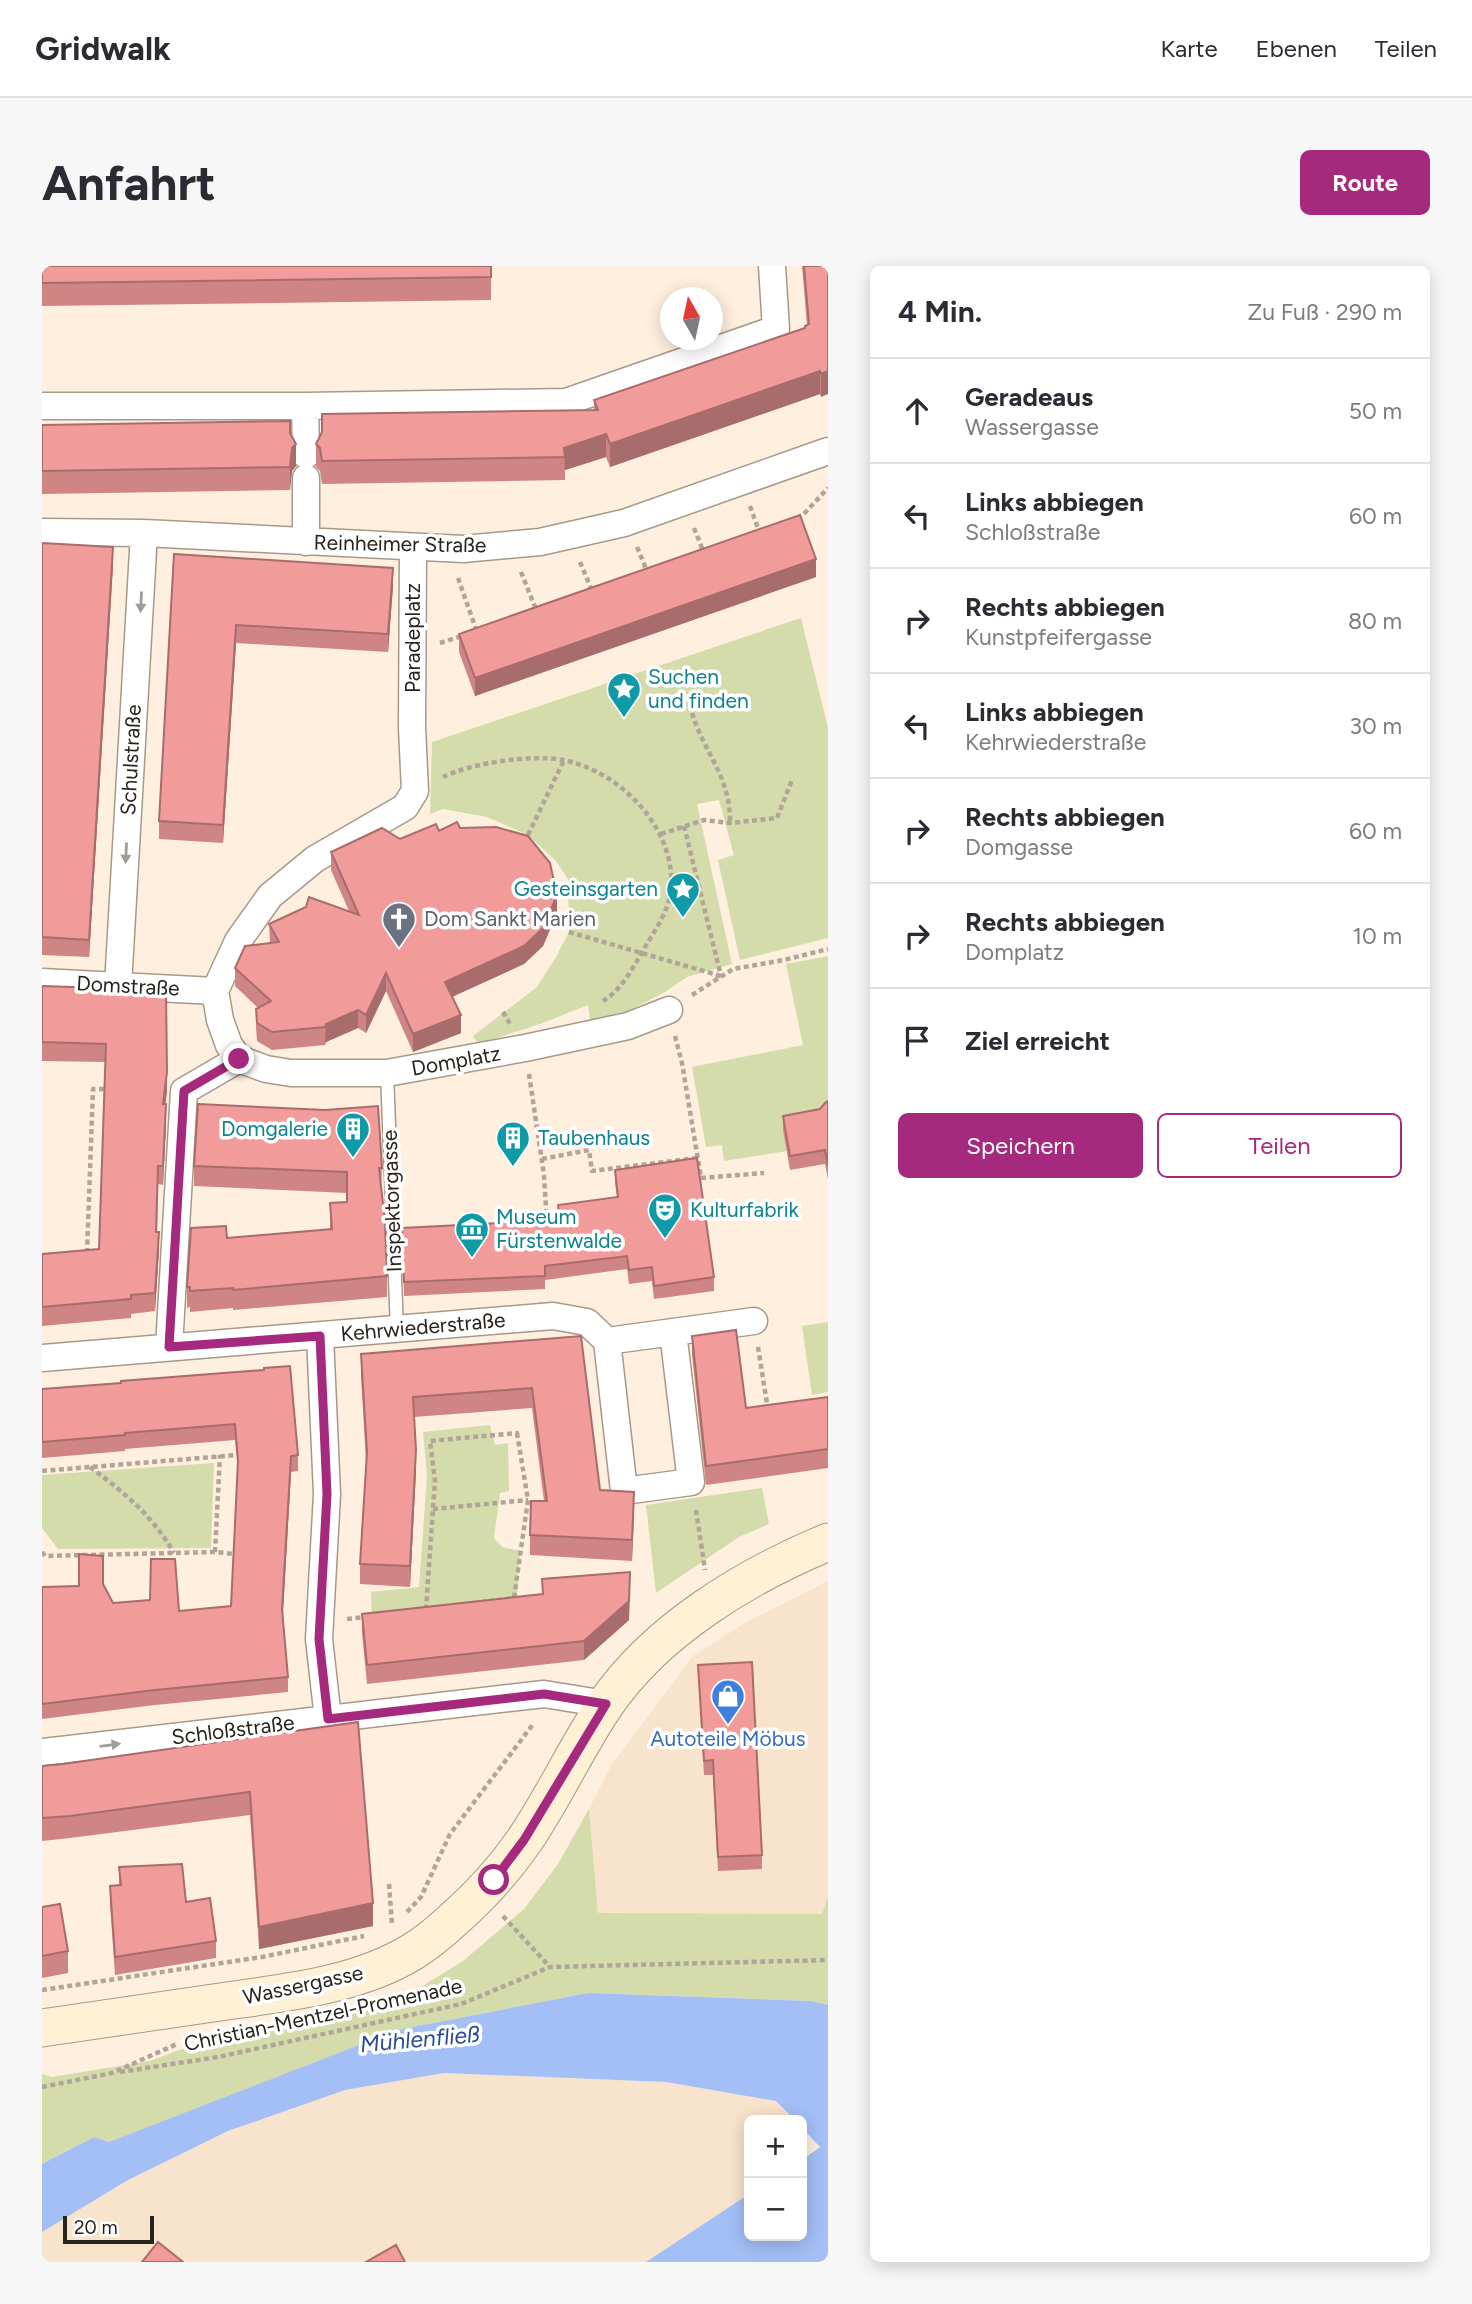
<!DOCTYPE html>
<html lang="de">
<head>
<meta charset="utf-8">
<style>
  body { margin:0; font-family:Figtree,sans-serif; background:#f7f7f7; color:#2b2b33 }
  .controls { position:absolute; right:21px; bottom:21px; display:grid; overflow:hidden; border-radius:10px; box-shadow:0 4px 18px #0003 }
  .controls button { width:63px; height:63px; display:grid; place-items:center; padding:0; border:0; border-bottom:2px solid #e1e1e2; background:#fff; color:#2b2b33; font:35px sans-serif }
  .compass { position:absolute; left:618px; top:21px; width:63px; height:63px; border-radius:50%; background:#fff; box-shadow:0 4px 18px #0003; rotate:351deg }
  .scale { position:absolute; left:21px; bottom:18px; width:91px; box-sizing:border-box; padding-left:7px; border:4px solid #29231d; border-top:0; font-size:19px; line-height:24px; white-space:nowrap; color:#29231d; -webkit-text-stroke:5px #fff; paint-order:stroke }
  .stop { position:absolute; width:21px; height:21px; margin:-16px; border:5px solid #a5297d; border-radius:50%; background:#fff }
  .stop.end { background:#a5297d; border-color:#fff; box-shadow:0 2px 7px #0008 }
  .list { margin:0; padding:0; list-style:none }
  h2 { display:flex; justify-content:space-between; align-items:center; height:91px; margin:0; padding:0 28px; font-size:30px }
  h2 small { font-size:23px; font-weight:400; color:#7c7c81 }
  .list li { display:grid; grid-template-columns:46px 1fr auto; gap:21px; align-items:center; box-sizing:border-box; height:105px; padding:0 28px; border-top:2px solid #e1e1e2 }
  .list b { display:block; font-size:26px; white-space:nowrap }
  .list p { margin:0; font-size:23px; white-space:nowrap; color:#7c7c81 }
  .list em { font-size:23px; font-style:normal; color:#7c7c81 }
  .actions { display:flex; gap:14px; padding:21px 28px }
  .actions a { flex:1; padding:16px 0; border:2px solid #a5297d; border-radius:10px; text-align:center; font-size:24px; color:#a5297d }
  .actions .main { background:#a5297d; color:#fff }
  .icon { flex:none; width:38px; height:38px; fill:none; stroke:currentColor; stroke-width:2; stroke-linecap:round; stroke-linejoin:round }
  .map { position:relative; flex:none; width:786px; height:1996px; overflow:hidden; border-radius:10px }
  header { display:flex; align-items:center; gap:42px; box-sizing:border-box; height:98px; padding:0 35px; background:#fff; border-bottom:2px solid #e1e1e2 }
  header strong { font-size:33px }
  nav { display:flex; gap:38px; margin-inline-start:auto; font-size:24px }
  .intro { display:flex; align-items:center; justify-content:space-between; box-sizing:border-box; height:168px; padding:0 42px }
  h1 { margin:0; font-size:49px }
  .button { padding:18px 32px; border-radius:10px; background:#a5297d; color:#fff; font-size:24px; font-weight:700 }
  main { display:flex; gap:42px; padding:0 42px }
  aside { flex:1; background:#fff; border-radius:10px; box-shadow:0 4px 18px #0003 }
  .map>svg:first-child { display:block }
  .built { fill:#f8e3cc }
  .green { fill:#d3dcaa }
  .water { fill:#a3bff5 }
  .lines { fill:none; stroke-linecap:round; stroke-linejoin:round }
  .lane-casing { stroke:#a79989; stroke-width:15 }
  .street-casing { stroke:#a79989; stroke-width:29 }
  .secondary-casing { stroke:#a79989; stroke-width:39 }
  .path { stroke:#b1a598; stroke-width:4.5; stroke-dasharray:5 3.5; stroke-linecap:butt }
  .lane { stroke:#fff; stroke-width:12 }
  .street { stroke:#fff; stroke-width:26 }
  .secondary { stroke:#fef1d6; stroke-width:37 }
  .wall { fill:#cf8584 }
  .shaded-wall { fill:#a96c6c }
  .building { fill:#f19b9a; stroke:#a96c6c; stroke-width:2 }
  .oneway { fill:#9f9c99 }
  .route { stroke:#a5297d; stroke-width:9 }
  .labels { text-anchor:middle; stroke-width:7; stroke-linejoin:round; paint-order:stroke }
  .street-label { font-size:21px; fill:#29231d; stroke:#fff }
  .culture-label { font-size:21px; fill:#0d838f; stroke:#fff; text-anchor:start }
  .worship-label { font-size:21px; fill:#5b616d; stroke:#fff; text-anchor:start }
  .shop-label { font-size:21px; fill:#366cbe; stroke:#fff }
  .water-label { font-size:23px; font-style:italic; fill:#274b99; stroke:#fff }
</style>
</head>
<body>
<header>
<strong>Gridwalk</strong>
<nav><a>Karte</a><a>Ebenen</a><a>Teilen</a></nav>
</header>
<div class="intro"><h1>Anfahrt</h1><a class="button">Route</a></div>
<main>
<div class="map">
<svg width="786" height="1996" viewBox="0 0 786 1996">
  <rect width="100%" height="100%" fill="#feefde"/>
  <!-- built -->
  <path class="built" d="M786,1315v317l-5,16 -225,-1 -9,-104 23,-45 81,-108 57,-36z
    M402,1807l222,9 110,19 19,19h-46v74l-103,68h-604v-30l86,-52 100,-49 117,-41z"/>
  <!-- green -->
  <path class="green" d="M759,352l27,110v210l-88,22 -22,-100 16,-5 -15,-55 -22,4 35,160 -45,13 -22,15 -37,19 -38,9 -2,-15 -48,19 -62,20 -5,-8 64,-49 19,-30 13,-25 -1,-53 -12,-18 -28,-26 -41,-18 -44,-8 -13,5 2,-72z
    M786,690v156l-45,17 4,22 -63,10 -2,-16 -16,2 -14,-80 111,-22 -17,-81z
    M786,1056v70l-16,3 -10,-69z
    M448,1159l5,20 13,-2 1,48 -9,2 -6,45 8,9 18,4 -4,60 -144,10 -1,-29 48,-5 8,-111 -4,-44z
    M172,1197l-3,85 -153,1 -16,-21v-53z
    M720,1222l7,36 -30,13 -83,56 -10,-88z
    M547,1543l9,104 224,1 6,-16v107l-17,-4 -223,-8 -189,37 -290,112 -15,-5 -52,27v-90l10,3 98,-16 50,-19 93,-21 43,-5 75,-23 52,-32 61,-52 34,-45z"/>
  <!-- water -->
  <path class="water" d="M546,1727l223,8 17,4v257h-182l103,-68v42h53v-76l18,-13 -18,-19v-8h-7l-19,-19 -110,-19 -222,-9 -99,17 -117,41 -100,49 -86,52v-68l52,-27 15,5 289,-112z"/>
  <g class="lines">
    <!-- lane casing -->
    <g class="lane-casing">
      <path id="lane" d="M345,807l10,257"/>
    </g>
    <!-- street casing -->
    <g class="street-casing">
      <path id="street" d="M0,140h263l261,-4 210,-73 -4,-63
        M263,140l1,49
        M0,266l102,1 319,16 77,-7 84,-19 204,-72
        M264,276v-64
        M371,282l-1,180 3,63 -10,16 -90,52 -45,37 -32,45 -23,50 5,29 9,25 10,14 27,10 25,4h96l138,-25 103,-22 41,-16
        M0,716l173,9
        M76,720l26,-453
        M278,1070l7,158 -8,145 9,80
        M565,1075l17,150 67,-9 -18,-150
        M565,1075l147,-20
        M127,1081l15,-256 55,-32
        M0,1092l511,-42 34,6 20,19
        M0,1486l502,-58 62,10"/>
    </g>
    <!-- secondary casing -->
    <g class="secondary-casing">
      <path id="secondary" d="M0,1762c59,-9 118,-17 178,-26 63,-9 136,-16 192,-50 15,-9 29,-21 42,-33 26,-23 50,-49 70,-78 30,-44 52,-93 81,-136 51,-75 141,-129 223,-163"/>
    </g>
    <!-- path -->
    <path class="path" d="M708,240l10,28
      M755,252l5,-2 26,-28
      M652,262l10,25
      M595,281l10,24
      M538,296l13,31
      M479,306l16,40
      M416,312l19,54
      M398,377l25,-8
      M650,447c12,40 39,64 38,110
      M401,511c28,-14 89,-23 120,-17 57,11 113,68 108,129 -2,21 -15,40 -26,58 -12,20 -22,42 -42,54
      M642,560l37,150
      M619,568l43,-14 26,3 47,-5 15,-38
      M486,569l36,-75
      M527,666l152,44
      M650,729l41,-26 51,-9 44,-11
      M461,746l7,12
      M633,770l7,27 19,115 63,-5
      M487,808l15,101 3,50
      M500,893l47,-9 3,21 105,-13
      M45,987l6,-164h13
      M716,1081l10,63
      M475,1167l11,67 -14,98 -88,11 9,-128 -5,-40z
      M48,1201c36,27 61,47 84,86
      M0,1205l195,-16
      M391,1243l95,-9
      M654,1244l9,60
      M0,1286l3,4 170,-4 20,2
      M173,1286l5,-97
      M305,1353l19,-2
      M347,1618l3,41
      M365,1646l14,-15 29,-63 84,-111
      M461,1650l47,51
      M0,1724l220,-33 102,-21
      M78,1806l98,-15 243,-53 89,-37 278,-7
      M0,1821l70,-14 65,-29"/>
    <!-- lane -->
    <use href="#lane" class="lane"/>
    <!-- street -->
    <use href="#street" class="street"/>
    <!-- secondary -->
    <use href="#secondary" class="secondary"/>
  </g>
  <!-- wall -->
  <path class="wall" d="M0,0h449v34l-449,6z
    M760,0h26l-7,131 -1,-3 -210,73 -4,-10 -41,13v10l-243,4 -2,-13 -4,-4v-23l278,-34v-10l211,-72 2,-3z
    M0,159l248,8 6,33 -4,5 -2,19 -248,4z
    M0,277l71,22 -24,392 -47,-2z
    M132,288l219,32 -5,66 -152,-9 -13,200 -64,-4v-18z
    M774,311l-341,119 -16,-44v-18z
    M418,562l97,85 -14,33 -19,18 -72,33 9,36 -48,19 -27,-61 -20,42 -8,-5 -32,14 -1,3 -53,5 -15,-9 -1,-14v-18l2,-1 -23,-22v-18l35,-25 -1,-19 80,-13 -18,-41v-18z
    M0,720l125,105 -2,13 1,19 -3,62 -5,-1 -1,48 2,18 -4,61 -24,3v4l-89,8v-72l57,-5 7,-187 -64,-1z
    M786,835v78l-3,-15 -35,6 -7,-40v-14l37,-7z
    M152,900l188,2 -1,20 6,88v21l-154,13v-2l-43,4v-5l-3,1v-21l40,-49 103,-9v-26l17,-1v-9l-153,-7z
    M573,904l99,107v14l-60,8 -2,-18 -23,3 -2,-15 -82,11v9l-141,7 -2,-68 156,-7v-16l59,-8 -2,-14z
    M539,1070l19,154 34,22 -2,49 -102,-6v-20l14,-34 -12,-93 -118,9 2,53 -6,117 -50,-3v-20l6,-102 -5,-87v-21z
    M650,1070l54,72 82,-11v71l-122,17 -14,-130z
    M222,1104l34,85v16l-7,1 -8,143 5,62v15l-133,13 -113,14v-132l61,-3 10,19 66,8 52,-5 7,-136 -3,-30 -110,9v2l-83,7v-69l79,-6z
    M588,1325l-1,29 -45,40 -217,24 -5,-51v-19z
    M656,1399l64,190v14l-44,2 -5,-96h-9z
    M316,1456l15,204 -114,23 -9,-134 -180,23 -28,3v-75l21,-2z
    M77,1601l67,35 30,39v17l-101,17 -5,-72v-17l9,-1z
    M0,1641l26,44v22l-26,5z"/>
  <!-- shaded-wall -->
  <path class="shaded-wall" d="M778,105v23l-210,73v-23z
    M786,105v23l-7,3v-23z
    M564,168v23l-41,13 -1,-22z
    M254,178v22l-4,5 -2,19v-23l2,-19z
    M71,281v18l-24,392v-17z
    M774,293v18l-341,119v-18z
    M351,302v18l-5,66v-18z
    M194,359v18l-13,200v-18z
    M515,629v18l-14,33 -19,18 -79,36v-18z
    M344,707v18l-20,42v-18z
    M316,744v18l-32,14 -1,3 1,-21z
    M419,749v18l-48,19v-18z
    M125,806v19l-4,31v-18z
    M124,838v19l-3,62v-19z
    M117,966v18l-4,61v-18z
    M374,1184v20l-6,117v-21z
    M249,1190v16l-9,153v-16z
    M592,1226v20l-2,49v-21z
    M588,1306l-1,48 -45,40v-19z
    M331,1637v23l-114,23v-22z"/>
  <!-- building -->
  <path class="building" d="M0,0h449v11l-449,6z
    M762,0h24v105l-7,3 -1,-3 -210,73 -4,-10 -42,14 1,9 -243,4 -2,-13 -4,-4 6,-12v-18l276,-4 -4,-10 211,-72v-2l4,-2z
    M248,155v12l6,11 -4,4 -2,19 -248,4v-46z
    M758,249l16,44 -341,119 -16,-44z
    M0,277l71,4 -24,393 -47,-3z
    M132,288l219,14 -5,66 -152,-9 -13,200 -64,-4z
    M415,556l3,6 36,-1 32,9 22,27 7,32 -14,33 -19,18 -79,36 16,33 -48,19 -27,-61 -20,42 -8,-5 -32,14 -1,3 -53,5 -15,-9 -1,-14 15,-8 -36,-33 10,-22 34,-4 -10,-18 37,-17 3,-10 50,18 -28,-63 51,-24 18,11 36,-15 3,7z
    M0,720l124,4 1,82 -4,32h3l-3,62h-5l-2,66h3l-4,61 -24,2v4l-89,8v-53l57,-5 7,-205 -64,-2z
    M786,835v64l-3,-15 -35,6 -7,-40 37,-7 5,-6z
    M156,838l127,6 53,-4 4,62h-3l6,54 2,54 -154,14v-2l-43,3v-4h-3l4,-59 35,-2 1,12 105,-9 -2,-26 17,-1v-30l-153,-6z
    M655,892l17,119 -60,9 -2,-19 -23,3 -2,-14 -82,10v10l-141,6 -2,-54 158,-8 -2,-15 60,-8 -3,-27z
    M694,1064l10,78 82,-11v52l-122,17 -14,-130z
    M539,1070l19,154 34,2 -2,48 -102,-5 1,-34h16l-15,-113 -119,9 3,53 -6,116 -50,-2 7,-112 -6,-98z
    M248,1100l8,89 -7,1 -9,153 6,68 -133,13 -113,14v-117l37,-1v-32l24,2v28l10,19 37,-3 1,-41h24l4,52 52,-5 7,-145 -3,-37 -110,9v2l-83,7v-53l79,-6v-2l143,-11v-2z
    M588,1306l-1,29 -45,40 -217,24 -5,-51 181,-20 -1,-15z
    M710,1396l10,193 -44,2 -5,-97 -9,1 -6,-96z
    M316,1456l15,181 -114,24 -9,-135 -180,24 -28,2v-52l21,-2z
    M140,1598l4,38 24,-4 6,43 -101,16 -5,-71 11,-1 -2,-18z
    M18,1638l8,47 -26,5v-49z
    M116,1976l25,20h-41z
    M354,1979l9,17h-39z"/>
  <!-- one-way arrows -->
  <defs><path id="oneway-solid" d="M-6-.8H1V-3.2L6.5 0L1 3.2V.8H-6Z" transform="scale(1.75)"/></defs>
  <g class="oneway">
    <use href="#oneway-solid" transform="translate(99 336) rotate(93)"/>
    <use href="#oneway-solid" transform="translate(84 587) rotate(93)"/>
    <use href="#oneway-solid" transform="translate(68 1479) rotate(-7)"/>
  </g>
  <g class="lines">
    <!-- route -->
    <path class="route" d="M197,793l-55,32 -15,256 151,-11 7,158 -8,145 9,80 216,-25 62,10 -82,136 -30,40"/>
  </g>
  <!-- icons -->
  <defs>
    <g id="sight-pin" transform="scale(1.75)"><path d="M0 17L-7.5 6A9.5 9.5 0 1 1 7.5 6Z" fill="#0f9aa8" stroke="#fff"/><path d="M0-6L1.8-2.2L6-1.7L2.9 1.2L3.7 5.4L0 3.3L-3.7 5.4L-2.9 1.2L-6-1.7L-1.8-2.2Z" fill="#fff"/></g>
    <g id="church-pin" transform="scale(1.75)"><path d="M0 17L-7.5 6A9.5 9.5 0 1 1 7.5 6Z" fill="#6b7280" stroke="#fff"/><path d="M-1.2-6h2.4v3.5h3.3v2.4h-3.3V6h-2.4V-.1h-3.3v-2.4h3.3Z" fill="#fff"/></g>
    <g id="building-pin" transform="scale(1.75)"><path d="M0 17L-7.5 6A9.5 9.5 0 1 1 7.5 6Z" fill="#0f9aa8" stroke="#fff"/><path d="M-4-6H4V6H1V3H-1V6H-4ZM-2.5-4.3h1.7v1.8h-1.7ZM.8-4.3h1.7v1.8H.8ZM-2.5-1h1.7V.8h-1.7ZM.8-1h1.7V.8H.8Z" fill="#fff"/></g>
    <g id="theatre-pin" transform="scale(1.75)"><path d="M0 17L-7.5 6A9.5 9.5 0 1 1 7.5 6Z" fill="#0f9aa8" stroke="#fff"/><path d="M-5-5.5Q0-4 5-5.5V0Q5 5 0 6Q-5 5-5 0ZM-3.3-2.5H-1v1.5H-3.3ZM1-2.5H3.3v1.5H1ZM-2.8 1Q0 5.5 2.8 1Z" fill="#fff"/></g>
    <g id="museum-pin" transform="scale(1.75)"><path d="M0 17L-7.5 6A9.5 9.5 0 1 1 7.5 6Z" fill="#0f9aa8" stroke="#fff"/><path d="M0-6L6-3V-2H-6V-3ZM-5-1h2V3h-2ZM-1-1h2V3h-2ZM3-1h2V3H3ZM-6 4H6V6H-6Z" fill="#fff"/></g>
    <g id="shop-pin" transform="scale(1.75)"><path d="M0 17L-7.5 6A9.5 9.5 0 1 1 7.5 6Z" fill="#3f7fe0" stroke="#fff"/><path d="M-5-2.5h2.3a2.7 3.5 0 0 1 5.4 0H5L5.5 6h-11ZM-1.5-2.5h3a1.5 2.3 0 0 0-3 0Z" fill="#fff"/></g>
  </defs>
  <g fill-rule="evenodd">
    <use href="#sight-pin" x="582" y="423"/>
    <use href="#sight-pin" x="641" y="623"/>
    <use href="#church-pin" x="357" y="653"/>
    <use href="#building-pin" x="311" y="863"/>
    <use href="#building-pin" x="471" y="872"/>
    <use href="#theatre-pin" x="623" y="944"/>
    <use href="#museum-pin" x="430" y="963"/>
    <use href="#shop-pin" x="686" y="1430"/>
  </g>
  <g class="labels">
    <!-- street labels -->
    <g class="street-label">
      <text transform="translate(358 278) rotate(1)" y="7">Reinheimer Straße</text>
      <text transform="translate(371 372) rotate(-90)" y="7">Paradeplatz</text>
      <text transform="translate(89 494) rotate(-87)" y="7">Schulstraße</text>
      <text transform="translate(86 720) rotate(3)" y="7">Domstraße</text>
      <text transform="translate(414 795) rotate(-10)" y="7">Domplatz</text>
      <text transform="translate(350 935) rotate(-92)" y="7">Inspektorgasse</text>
      <text transform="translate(381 1061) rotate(-5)" y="7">Kehrwiederstraße</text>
      <text transform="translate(191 1464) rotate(-7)" y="7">Schloßstraße</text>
      <text transform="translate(261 1719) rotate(-12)" y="7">Wassergasse</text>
      <text transform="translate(281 1749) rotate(-12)" y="7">Christian-Mentzel-Promenade</text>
    </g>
    <!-- culture labels -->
    <g class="culture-label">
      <text x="606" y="418">Suchen<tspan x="606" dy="24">und finden</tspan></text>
      <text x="616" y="630" text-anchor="end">Gesteinsgarten</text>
      <text x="286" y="870" text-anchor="end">Domgalerie</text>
      <text x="496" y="879">Taubenhaus</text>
      <text x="648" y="951">Kulturfabrik</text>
      <text x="454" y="958">Museum<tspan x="454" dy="24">Fürstenwalde</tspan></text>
    </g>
    <!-- worship labels -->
    <g class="worship-label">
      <text x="382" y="660">Dom Sankt Marien</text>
    </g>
    <!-- shop labels -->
    <g class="shop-label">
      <text x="686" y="1480">Autoteile Möbus</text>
    </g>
    <!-- water labels -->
    <g class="water-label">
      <text transform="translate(378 1773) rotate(-5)" y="8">Mühlenfließ</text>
    </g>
  </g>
</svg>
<div class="controls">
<button>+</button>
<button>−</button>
</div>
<svg class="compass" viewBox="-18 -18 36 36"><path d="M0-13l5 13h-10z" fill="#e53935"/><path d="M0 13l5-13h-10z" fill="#7c7c81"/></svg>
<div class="scale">20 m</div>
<div class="stop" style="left:452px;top:1614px"></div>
<div class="stop end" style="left:197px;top:793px"></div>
</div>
<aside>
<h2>4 Min.<small>Zu Fuß · 290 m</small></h2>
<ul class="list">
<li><svg class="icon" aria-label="ahead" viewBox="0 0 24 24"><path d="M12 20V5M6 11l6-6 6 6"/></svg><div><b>Geradeaus</b><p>Wassergasse</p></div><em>50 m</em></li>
<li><svg class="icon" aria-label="left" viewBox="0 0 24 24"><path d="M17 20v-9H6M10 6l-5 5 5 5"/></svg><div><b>Links abbiegen</b><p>Schloßstraße</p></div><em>60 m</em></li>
<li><svg class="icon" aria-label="right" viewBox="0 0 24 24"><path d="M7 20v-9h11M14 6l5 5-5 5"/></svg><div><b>Rechts abbiegen</b><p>Kunstpfeifergasse</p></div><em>80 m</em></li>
<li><svg class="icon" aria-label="left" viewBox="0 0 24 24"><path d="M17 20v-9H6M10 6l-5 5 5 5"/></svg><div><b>Links abbiegen</b><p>Kehrwiederstraße</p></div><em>30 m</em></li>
<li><svg class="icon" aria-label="right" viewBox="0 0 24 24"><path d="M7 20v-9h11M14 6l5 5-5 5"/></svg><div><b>Rechts abbiegen</b><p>Domgasse</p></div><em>60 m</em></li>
<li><svg class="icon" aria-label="right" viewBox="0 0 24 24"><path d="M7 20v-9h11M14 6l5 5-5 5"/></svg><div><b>Rechts abbiegen</b><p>Domplatz</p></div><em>10 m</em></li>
<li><svg class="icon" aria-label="arrive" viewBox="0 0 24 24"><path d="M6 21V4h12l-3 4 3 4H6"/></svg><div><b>Ziel erreicht</b></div></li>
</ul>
<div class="actions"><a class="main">Speichern</a><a>Teilen</a></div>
</aside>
</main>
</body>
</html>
